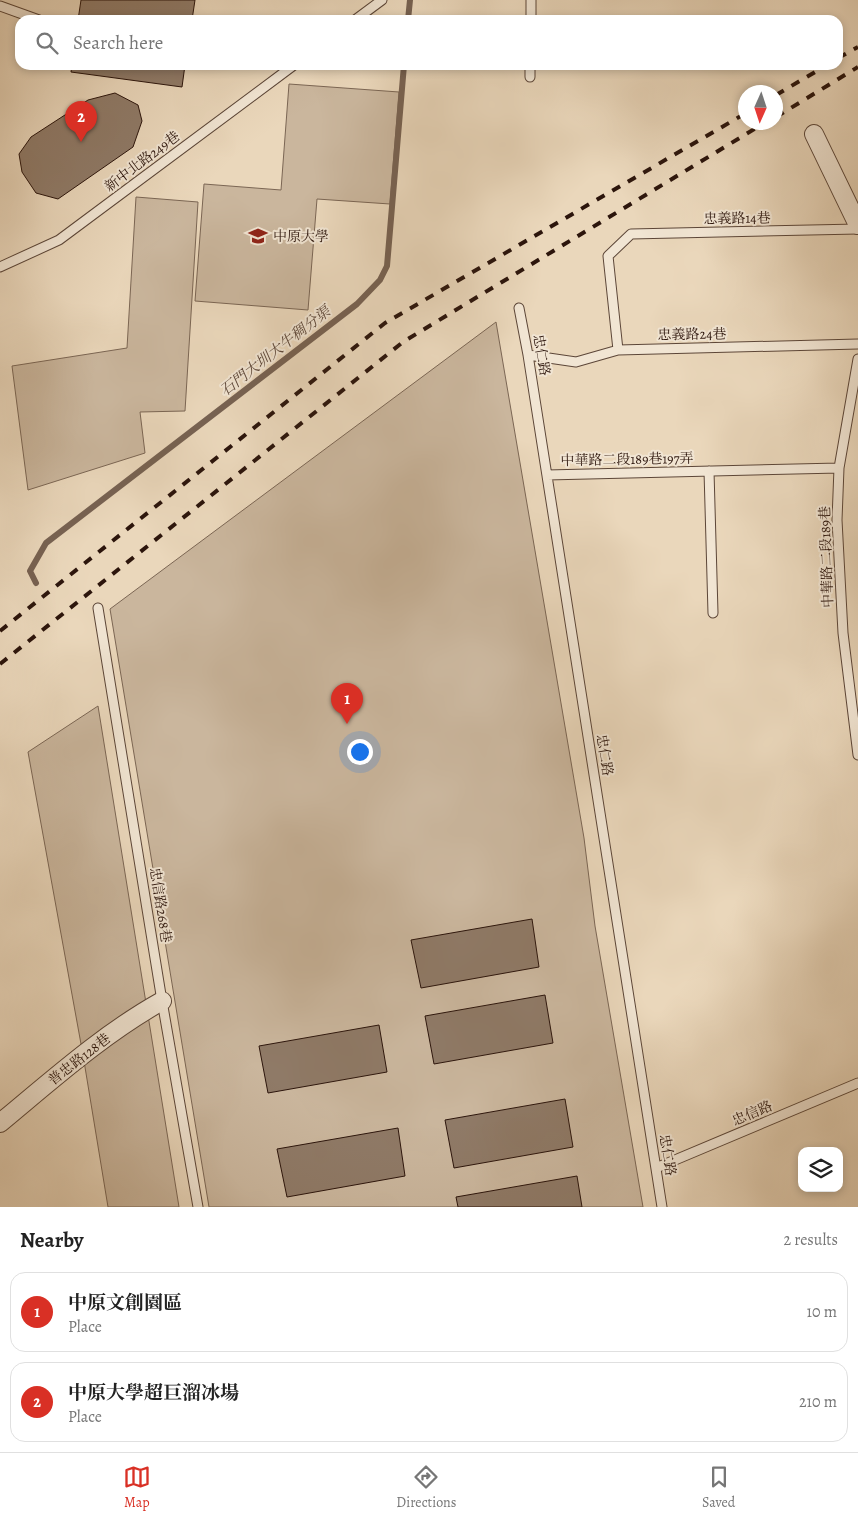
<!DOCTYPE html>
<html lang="en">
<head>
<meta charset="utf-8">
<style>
  body { margin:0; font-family:Alegreya,"Noto Serif TC",serif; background:#f2f2f2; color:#222 }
  .controls { position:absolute; right:15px; bottom:15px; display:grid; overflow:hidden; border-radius:10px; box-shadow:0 2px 8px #0003 }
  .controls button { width:45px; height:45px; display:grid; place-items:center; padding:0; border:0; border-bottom:1px solid #e0e0e0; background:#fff; color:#222; font:25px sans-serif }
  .compass { position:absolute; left:738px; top:85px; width:45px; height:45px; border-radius:50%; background:#fff; box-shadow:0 2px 8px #0003; rotate:183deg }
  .you { position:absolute; left:359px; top:751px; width:18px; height:18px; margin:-12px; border:4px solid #fff; border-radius:50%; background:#1a73e8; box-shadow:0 0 0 8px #1a73e833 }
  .badge { display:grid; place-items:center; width:32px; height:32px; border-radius:50%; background:#d93025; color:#fff; font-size:16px; font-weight:700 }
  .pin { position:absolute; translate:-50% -41px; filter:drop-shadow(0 1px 2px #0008) }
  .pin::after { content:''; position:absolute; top:26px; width:18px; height:15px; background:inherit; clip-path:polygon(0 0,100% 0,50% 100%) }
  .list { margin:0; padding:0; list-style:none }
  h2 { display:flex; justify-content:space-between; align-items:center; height:65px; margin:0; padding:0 20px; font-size:21px }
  h2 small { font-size:16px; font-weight:400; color:#767676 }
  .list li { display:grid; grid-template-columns:32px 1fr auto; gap:15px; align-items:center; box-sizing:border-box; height:80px; margin:0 10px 10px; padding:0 10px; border:1px solid #e0e0e0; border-radius:15px }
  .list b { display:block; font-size:19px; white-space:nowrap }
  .list p { margin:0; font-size:16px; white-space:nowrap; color:#767676 }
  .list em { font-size:16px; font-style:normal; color:#767676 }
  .icon { flex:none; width:28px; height:28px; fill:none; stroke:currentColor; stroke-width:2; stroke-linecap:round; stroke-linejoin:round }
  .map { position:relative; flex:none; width:858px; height:1207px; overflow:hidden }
  .search { position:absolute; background:#fff; box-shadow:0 2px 8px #0003; left:15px; right:15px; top:15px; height:55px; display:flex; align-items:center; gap:12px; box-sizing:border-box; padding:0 18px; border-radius:15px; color:#767676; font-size:19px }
  .sheet { height:245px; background:#fff }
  nav { display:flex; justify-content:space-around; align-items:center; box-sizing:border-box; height:70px; border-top:1px solid #e0e0e0; background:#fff; font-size:14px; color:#767676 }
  nav a { display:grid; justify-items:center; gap:2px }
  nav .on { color:#d93025 }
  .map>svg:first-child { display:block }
  .green { fill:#cab69d; stroke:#7b6654 }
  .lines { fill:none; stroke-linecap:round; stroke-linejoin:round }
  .stream { stroke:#776252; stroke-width:6 }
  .building { fill:#8f7a67; stroke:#2c150c }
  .lane-casing { stroke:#5c4638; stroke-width:11 }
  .street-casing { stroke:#5c4638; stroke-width:20 }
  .lane { stroke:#f1e5d3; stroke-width:9 }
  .street { stroke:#f1e5d3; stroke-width:18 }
  .rail { stroke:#2c150c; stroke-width:4; stroke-dasharray:9 9; stroke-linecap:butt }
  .labels { text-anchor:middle; stroke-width:4; stroke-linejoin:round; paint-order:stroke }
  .street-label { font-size:14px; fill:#2c150c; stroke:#f1e5d3 }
  .poi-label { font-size:14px; fill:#2c150c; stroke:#f1e5d3; text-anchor:start }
  .water-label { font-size:15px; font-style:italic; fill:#5e483a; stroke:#f1e5d3 }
</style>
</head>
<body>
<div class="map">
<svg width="858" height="1207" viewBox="0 0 858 1207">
  <rect width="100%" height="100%" fill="#ead7bb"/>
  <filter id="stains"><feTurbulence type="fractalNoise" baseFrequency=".004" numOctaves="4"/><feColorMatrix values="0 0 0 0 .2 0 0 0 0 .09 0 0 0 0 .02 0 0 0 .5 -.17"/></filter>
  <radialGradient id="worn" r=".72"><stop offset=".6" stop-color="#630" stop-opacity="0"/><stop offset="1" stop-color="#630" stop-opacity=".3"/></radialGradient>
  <!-- green -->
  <path class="green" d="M289,84l110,8 -9,112 -73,-5 -9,111 -113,-9 9,-117 77,6z
    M136,197l62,5 -13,209 -45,1 5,41 -117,37 -16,-124 115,-18z
    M496,322l88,516 11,88 48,281h-434l-99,-598z
    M98,706l81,501h-71l-25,-152 -55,-303z"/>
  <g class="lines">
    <!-- stream -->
    <path class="stream" d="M408,20l2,-20
      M36,583l-6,-12 16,-28 311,-239 23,-24 7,-14 17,-201"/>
  </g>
  <!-- building -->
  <path class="building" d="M81,0h114l-3,20h-114z
    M72,65h113l-3,22 -111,-15z
    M115,93l23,12 4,16 -9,26 -75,52 -22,-6 -14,-21 -3,-18 12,-17 57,-37z
    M532,919l7,48 -118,21 -10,-48z
    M545,995l8,48 -119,21 -9,-48z
    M379,1025l8,47 -119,21 -9,-47z
    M565,1099l8,48 -119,21 -9,-48z
    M398,1128l7,48 -118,21 -10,-48z
    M577,1176l5,31h-124l-2,-10z"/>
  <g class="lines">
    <!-- lane casing -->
    <g class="lane-casing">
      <path id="lane" d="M0,6l39,14
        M355,20l27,-20
        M531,20v-20
        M530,77v-12
        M0,267l59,-27 235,-175
        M519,308l9,47 134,852
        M618,350l-10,-94 23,-22 227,-5
        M528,355l48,7 42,-12 240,-6
        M858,359l-19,109 -2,52 6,113 15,122
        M709,471l4,142
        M547,475l292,-7
        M98,608l64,393 36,206
        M656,1168l202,-85"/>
    </g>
    <!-- street casing -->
    <g class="street-casing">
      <path id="street" d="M814,134l44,91
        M0,1123c52,-43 103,-89 162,-122"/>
    </g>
    <!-- lane -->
    <use href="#lane" class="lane"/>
    <!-- street -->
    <use href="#street" class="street"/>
    <!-- rail -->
    <path class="rail" d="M838,58l20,-11
      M776,95l51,-30
      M776,117l82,-50
      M0,631l385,-308 361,-210
      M0,664l403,-322 363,-220"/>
  </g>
  <!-- icons -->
  <defs>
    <g id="university-bare" transform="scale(1.5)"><path d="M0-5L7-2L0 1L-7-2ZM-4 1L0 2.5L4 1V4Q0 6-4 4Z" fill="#8f2418" stroke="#f1e5d3" stroke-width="2.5" paint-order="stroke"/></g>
  </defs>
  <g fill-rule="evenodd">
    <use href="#university-bare" x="258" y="236"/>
  </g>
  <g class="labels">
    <!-- street labels -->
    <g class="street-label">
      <text transform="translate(142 161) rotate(-37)" y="5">新中北路249巷</text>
      <text transform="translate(737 218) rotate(-1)" y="5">忠義路14巷</text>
      <text transform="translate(692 334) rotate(-1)" y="5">忠義路24巷</text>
      <text transform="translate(542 355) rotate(80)" y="5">忠仁路</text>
      <text transform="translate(627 459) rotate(-1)" y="5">中華路二段189巷197弄</text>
      <text transform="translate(826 557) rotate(-92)" y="5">中華路二段189巷</text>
      <text transform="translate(605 755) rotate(81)" y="5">忠仁路</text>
      <text transform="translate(161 905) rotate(81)" y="5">忠信路268巷</text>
      <text transform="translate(79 1059) rotate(-38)" y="5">普忠路128巷</text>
      <text transform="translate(752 1113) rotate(-23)" y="5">忠信路</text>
      <text transform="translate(668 1155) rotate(81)" y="5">忠仁路</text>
    </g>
    <!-- poi labels -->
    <g class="poi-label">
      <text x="273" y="241">中原大學</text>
    </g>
    <!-- water labels -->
    <g class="water-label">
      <text transform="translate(275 351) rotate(-38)" y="5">石門大圳大牛稠分渠</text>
    </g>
  </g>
  <rect width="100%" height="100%" filter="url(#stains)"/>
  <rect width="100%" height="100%" fill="url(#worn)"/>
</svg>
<div class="controls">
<button><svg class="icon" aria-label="layers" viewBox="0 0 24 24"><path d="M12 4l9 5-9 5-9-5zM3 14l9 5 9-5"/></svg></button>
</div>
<svg class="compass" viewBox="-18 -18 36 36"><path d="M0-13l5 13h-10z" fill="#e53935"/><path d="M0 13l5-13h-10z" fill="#767676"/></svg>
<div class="you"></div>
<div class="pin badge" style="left:347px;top:724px">1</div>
<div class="pin badge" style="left:81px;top:142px">2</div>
<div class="search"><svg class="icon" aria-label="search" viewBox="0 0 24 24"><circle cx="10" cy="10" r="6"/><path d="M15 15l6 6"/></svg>Search here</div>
</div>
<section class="sheet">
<h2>Nearby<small>2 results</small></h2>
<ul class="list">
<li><span class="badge">1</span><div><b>中原文創園區</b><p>Place</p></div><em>10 m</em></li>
<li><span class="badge">2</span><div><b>中原大學超巨溜冰場</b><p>Place</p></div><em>210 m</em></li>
</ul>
</section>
<nav>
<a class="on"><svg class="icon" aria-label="map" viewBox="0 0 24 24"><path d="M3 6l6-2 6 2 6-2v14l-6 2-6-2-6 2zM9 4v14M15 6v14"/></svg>Map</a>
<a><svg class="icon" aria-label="directions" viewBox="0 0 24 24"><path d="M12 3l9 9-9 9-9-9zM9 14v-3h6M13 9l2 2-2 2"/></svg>Directions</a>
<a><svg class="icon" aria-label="saved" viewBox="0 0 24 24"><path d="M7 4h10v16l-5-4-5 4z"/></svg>Saved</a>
</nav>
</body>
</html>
